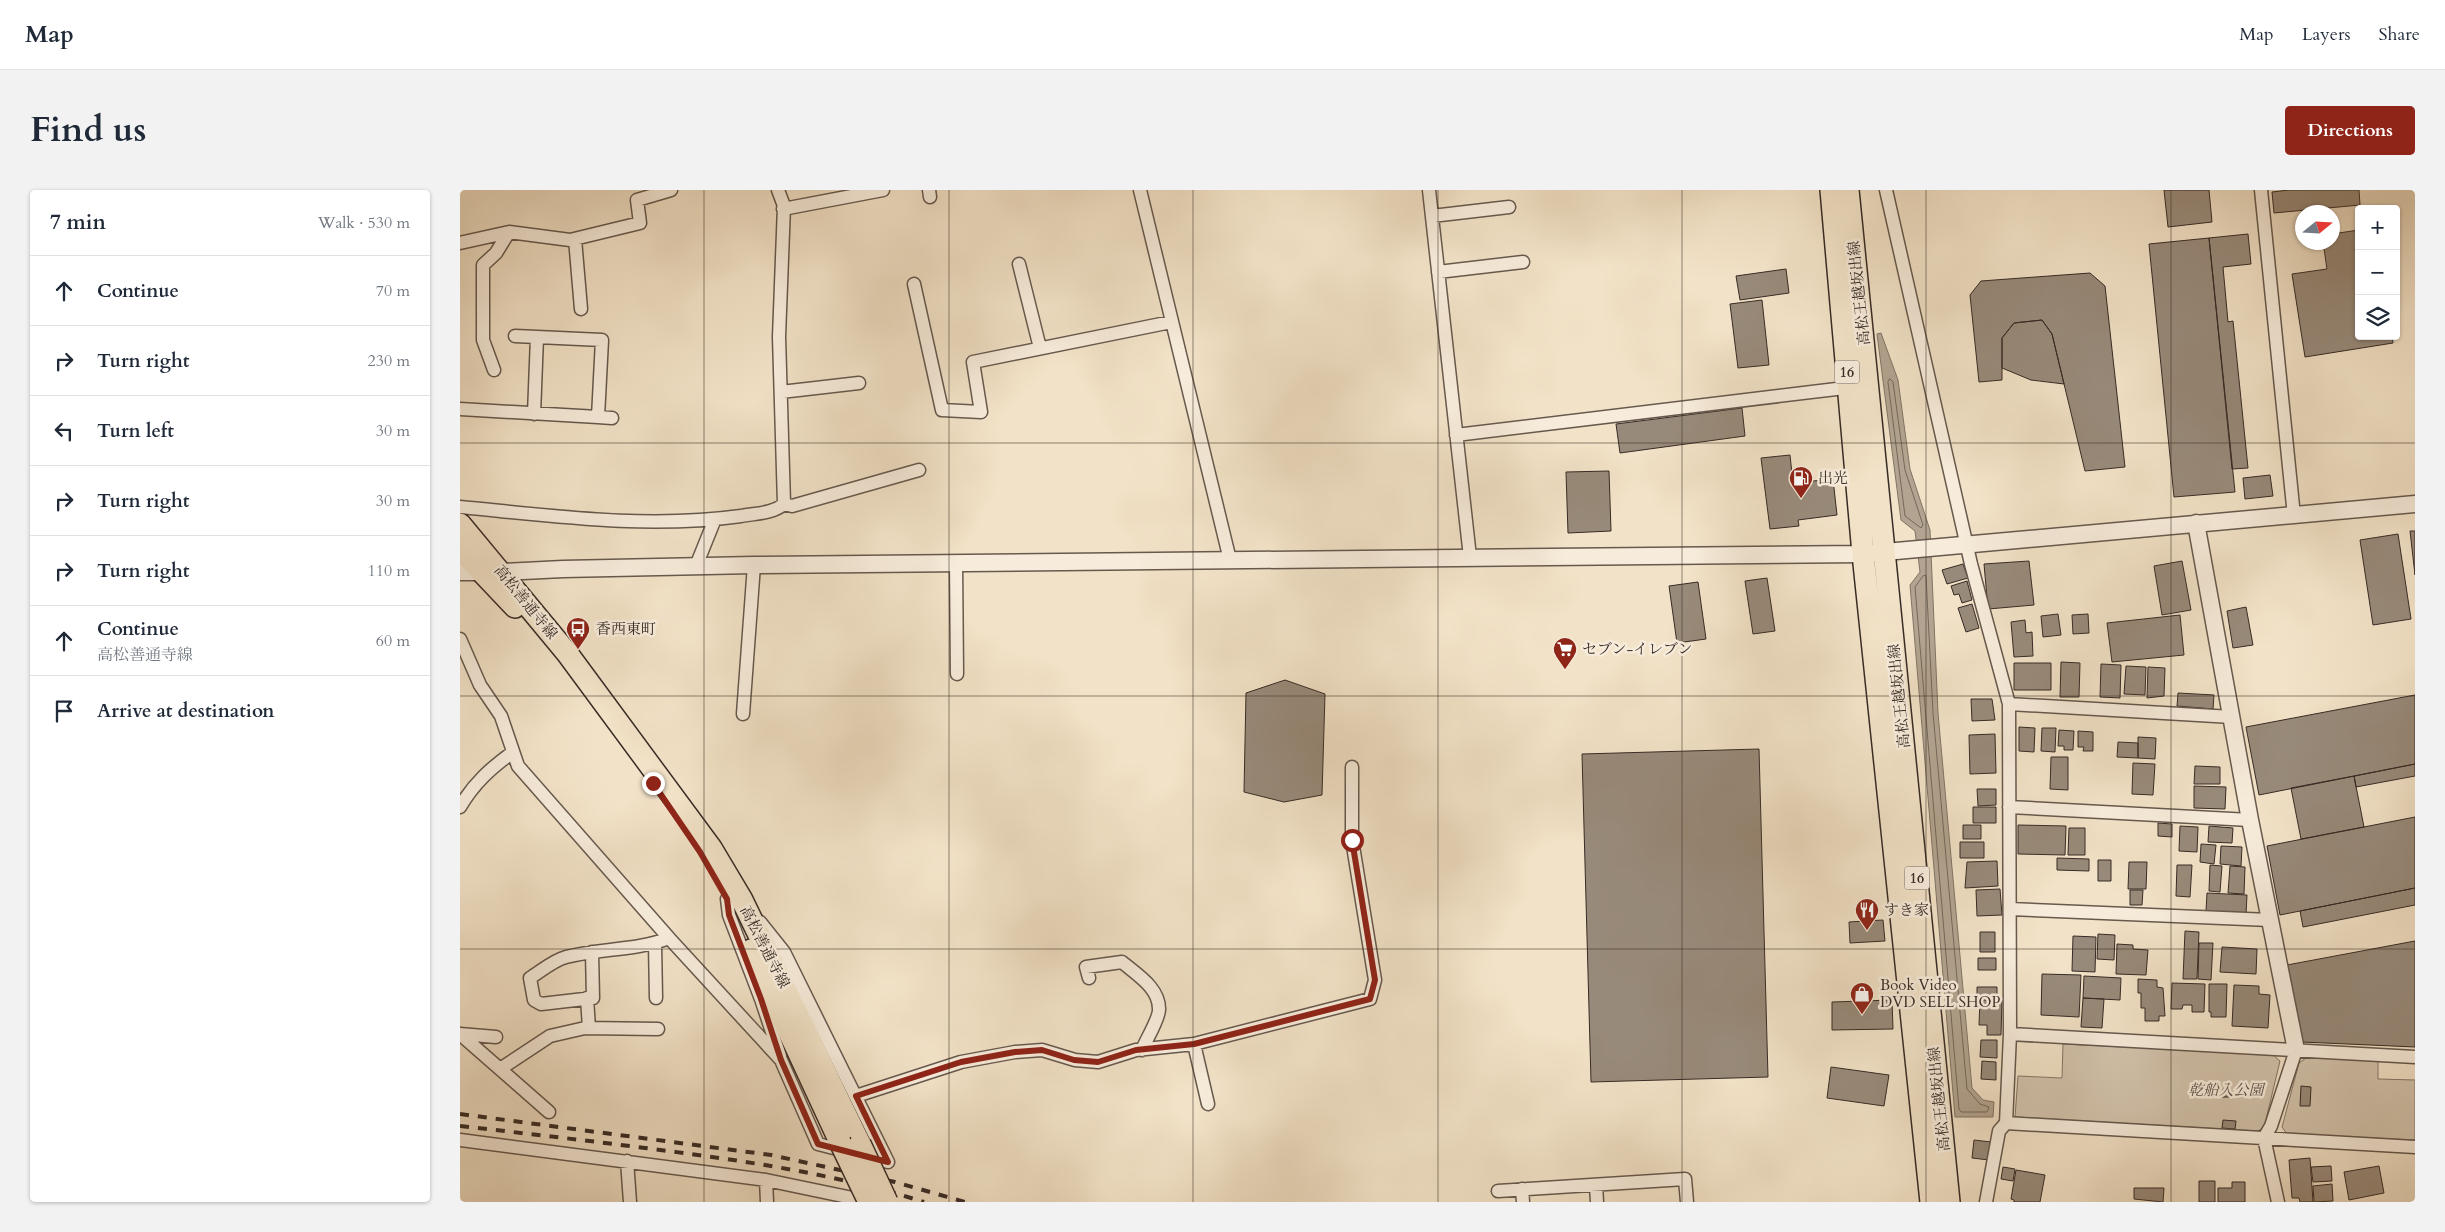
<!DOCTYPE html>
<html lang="en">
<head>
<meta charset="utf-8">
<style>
  body { margin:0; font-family:Cardo,"Noto Serif JP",serif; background:#f2f2f3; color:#1f2937 }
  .controls { position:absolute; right:15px; top:15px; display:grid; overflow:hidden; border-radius:5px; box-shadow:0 1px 4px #0004 }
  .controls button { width:45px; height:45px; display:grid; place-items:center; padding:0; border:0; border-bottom:1px solid #e0e1e3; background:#fff; color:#1f2937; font:25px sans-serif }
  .compass { position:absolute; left:1835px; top:15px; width:45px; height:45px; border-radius:50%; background:#fff; box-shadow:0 1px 4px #0004; rotate:72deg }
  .stop { position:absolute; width:15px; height:15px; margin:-11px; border:4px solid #8f2418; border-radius:50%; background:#fff }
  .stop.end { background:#8f2418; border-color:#fff; box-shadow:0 1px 5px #0008 }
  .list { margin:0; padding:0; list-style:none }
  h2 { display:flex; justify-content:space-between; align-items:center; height:65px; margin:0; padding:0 20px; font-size:21px }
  h2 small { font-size:16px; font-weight:400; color:#747a83 }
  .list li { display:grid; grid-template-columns:32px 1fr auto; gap:15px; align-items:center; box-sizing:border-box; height:70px; padding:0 20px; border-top:1px solid #e0e1e3 }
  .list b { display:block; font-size:19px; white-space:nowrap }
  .list p { margin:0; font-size:16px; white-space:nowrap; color:#747a83 }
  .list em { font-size:16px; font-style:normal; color:#747a83 }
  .icon { flex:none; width:28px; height:28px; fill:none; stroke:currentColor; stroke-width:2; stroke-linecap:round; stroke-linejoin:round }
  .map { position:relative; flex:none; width:1955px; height:1012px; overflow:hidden; border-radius:5px }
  header { display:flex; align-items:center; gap:30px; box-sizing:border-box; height:70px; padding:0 25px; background:#fff; border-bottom:1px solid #e0e1e3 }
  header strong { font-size:24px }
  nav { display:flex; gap:28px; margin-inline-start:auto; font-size:18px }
  .intro { display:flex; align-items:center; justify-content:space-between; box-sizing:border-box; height:120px; padding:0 30px }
  h1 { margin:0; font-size:35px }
  .button { padding:12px 22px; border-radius:5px; background:#8f2418; color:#fff; font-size:18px; font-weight:700 }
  main { display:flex; gap:30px; padding:0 30px }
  aside { flex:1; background:#fff; border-radius:5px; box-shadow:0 1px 4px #0004 }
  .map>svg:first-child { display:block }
  .green { fill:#d2c3ac; stroke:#847769 }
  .water { fill:#b2a490; stroke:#817466 }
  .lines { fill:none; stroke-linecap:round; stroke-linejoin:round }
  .shore { stroke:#74685b; stroke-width:1 }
  .building { fill:#988a7a; stroke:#372b26 }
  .minor-casing { stroke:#66594e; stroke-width:15 }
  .tertiary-casing { stroke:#66594e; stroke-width:19 }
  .primary-casing { stroke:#372b26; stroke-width:24 }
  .minor { stroke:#f7ecdb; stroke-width:12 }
  .tertiary { stroke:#f7ecdb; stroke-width:16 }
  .primary { stroke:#f2e2c7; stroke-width:21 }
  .rail { stroke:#372b26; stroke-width:4; stroke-dasharray:9 9; stroke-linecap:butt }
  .primary-bridge-casing { stroke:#372b26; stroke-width:24; stroke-linecap:butt }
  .primary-bridge { stroke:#f2e2c7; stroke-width:21 }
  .route { stroke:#8f2418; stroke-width:6 }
  .grid { fill:none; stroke:#372b26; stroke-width:1; stroke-opacity:0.55 }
  .labels { text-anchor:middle; stroke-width:5; stroke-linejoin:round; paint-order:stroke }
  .shield { fill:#f7ecdb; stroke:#71655c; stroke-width:1 }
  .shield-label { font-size:14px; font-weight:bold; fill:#372b26 }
  .street-label { font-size:15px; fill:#372b26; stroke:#f7ecdb }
  .poi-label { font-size:15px; fill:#372b26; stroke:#f7ecdb; text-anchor:start }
  .park-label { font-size:15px; font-style:italic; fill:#5e5148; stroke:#f7ecdb }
</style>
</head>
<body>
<header>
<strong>Map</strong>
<nav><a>Map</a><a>Layers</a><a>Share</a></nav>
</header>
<div class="intro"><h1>Find us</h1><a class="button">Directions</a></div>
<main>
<aside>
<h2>7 min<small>Walk · 530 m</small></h2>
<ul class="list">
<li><svg class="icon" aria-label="ahead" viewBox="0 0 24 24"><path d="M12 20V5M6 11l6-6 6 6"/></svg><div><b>Continue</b></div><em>70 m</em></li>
<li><svg class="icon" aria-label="right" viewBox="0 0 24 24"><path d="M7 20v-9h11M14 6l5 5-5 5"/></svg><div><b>Turn right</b></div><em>230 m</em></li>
<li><svg class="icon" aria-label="left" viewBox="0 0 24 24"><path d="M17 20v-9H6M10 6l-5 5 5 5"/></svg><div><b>Turn left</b></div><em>30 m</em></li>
<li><svg class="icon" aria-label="right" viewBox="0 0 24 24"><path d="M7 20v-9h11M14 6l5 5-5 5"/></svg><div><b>Turn right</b></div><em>30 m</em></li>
<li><svg class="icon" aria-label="right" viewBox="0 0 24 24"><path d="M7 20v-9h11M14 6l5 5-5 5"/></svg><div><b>Turn right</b></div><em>110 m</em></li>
<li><svg class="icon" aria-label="ahead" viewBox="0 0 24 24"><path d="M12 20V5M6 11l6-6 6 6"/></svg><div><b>Continue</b><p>高松善通寺線</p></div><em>60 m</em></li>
<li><svg class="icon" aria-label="arrive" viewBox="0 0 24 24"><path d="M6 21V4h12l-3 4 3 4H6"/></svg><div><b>Arrive at destination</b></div></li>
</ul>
</aside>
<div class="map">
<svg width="1955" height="1012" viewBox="0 0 1955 1012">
  <rect width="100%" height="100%" fill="#f2e2c7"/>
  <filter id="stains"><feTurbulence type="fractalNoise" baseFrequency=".004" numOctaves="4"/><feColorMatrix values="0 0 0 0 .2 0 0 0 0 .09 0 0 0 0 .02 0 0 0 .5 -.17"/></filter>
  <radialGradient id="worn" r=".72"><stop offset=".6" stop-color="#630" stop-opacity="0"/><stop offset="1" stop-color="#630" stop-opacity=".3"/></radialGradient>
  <!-- green -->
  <path class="green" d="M1603,854l209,10 8,7 -16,67 -7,3 -242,-14 3,-41 44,2z
    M1849,866l69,5v18l37,1v60l-128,-6 -5,-7 17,-64z"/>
  <!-- water -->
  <path class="water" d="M1421,143l17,47 12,89 20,61 8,183 34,375 11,12 11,2 -1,15h-38l-45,-532 10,-13 -5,-41 -14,-11 -24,-186z"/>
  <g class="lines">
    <!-- shore -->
    <path class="shore" d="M1430,189l3,3 12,88 18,55 -2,3 -16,-12 -17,-134z
      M1466,386l7,137 34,376 13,15 9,3 -2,5h-26l-2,-3 -44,-522 8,-11z"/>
  </g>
  <!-- building -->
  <path class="building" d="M1704,0h45l3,32 -44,5z
    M1829,0h70l1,15 -86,8 -2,-21z
    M1899,40v106h33l1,7 -88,14 -13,-83 35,-5 -4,-27h9v-8z
    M1788,44l3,30 -28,3 5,55 5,-1 15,147 -16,1 -23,-231z
    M1749,48l26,254 -61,5 -25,-253z
    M1326,79l3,24 -49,7 -4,-24z
    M1630,83l15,13 20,181 -40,4 -33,-137 -10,-14 -28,3 -12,15v42l-23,2 -9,-87 11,-14z
    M1302,110l7,65 -31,3 -8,-64z
    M1582,130l10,14 12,50 -33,-4 -29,-12v-30l12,-15z
    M1282,218l3,28 -125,17 -4,-29z
    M1330,265l3,28 40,-4 4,36 -39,5 1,6 -29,3 -9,-71z
    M1149,281l2,60 -43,2 -2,-61z
    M1810,285l3,21 -28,3 -2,-21z
    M1950,341h5v44z
    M1938,344l13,85 -38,6 -13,-85z
    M1569,371l5,44 -46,4 -4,-45z
    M1722,371l9,49 -29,5 -8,-49z
    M1503,374l5,14 -21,6 -5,-14z
    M1307,388l8,53 -22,3 -8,-53z
    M1507,391l5,19 -10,3 -3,-9 -5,1 -3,-9z
    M1238,392l8,57 -29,4 -8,-57z
    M1512,414l7,24 -13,4 -8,-24z
    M1786,417l7,38 -20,3 -6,-37z
    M1598,424l3,21 -18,2 -2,-21z
    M1628,424l1,19 -16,1 -1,-19z
    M1720,425l4,40 -72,7 -5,-39z
    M1565,430l1,13 6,-1 1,24 -19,1 -3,-35z
    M1601,472l19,1 -1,34h-19z
    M1554,473h37v27h-37z
    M1641,474l20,1 -1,33 -20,-1z
    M1666,476l20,1 -1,28 -21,-1z
    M1688,477l17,1 -1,28 -17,2z
    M825,490l40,14 -3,101 -38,7 -40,-10 2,-99z
    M1718,503l36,2 -1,14 -36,-3z
    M1955,505v69l-156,31 -13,-68z
    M1511,509h21l3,21 -23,1z
    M1559,537l16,1 -1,24 -15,-1z
    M1582,538h14l-1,24 -14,-1z
    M1599,540l15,1 -1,19h-9v-4h-6z
    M1618,541l15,1v19h-10l1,-4h-6z
    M1535,544l1,39 -26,1 -1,-39z
    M1678,547l18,1 -1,21 -17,-1z
    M1658,552l20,1v15l-21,-1z
    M1299,559l9,328 -177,5 -9,-328z
    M1591,567h17v33l-18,-1z
    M1673,573l22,1 -2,31 -21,-1z
    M1955,574v12l-59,11 -2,-11z
    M1735,576l25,1v17h-26z
    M1894,586l10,51 -63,12 -10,-51z
    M1734,596l32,1 -1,22 -31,-1z
    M1517,599h19v16l-18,1z
    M1513,617h23v16h-23z
    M1955,627v71l-135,27 -13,-69z
    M1698,633l14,1v13l-14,-1z
    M1503,635h18v14h-18z
    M1558,635l48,1 -1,29 -47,-1z
    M1720,636l18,1 -1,25 -18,-1z
    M1749,636l24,2 -1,15 -24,-1z
    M1609,638h16v27h-17z
    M1500,652h24v16h-24z
    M1741,654l15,1 -2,19 -14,-2z
    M1761,656l21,1 -1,19 -21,-2z
    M1597,668l32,1v12l-32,-1z
    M1638,670h13v21h-13z
    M1537,671l1,25 -33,2 2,-26z
    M1669,672h18l-1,27h-18z
    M1717,675h15l-2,32 -14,-1z
    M1750,675l12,1 -2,26 -11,-1z
    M1770,676l15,1 -1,27 -16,-1z
    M1955,698v17l-112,22 -3,-16z
    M1540,699l2,26 -25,1 -1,-26z
    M1670,700h13l-1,15h-12z
    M1747,703l40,2 -1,19 -40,-3z
    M1423,730l2,21 -35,2 -1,-21z
    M1725,741l14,1 -2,47h-14z
    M1520,742h15v20h-15z
    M1638,744l17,1 -1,25 -17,-1z
    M1613,746l23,1 -1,35 -23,-1z
    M1955,751v106l-113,-5 -15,-77z
    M1739,753h14l-2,37 -13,-1z
    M1657,754l16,1v4l15,1 -2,25 -30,-1z
    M1762,757l35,2 -1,25 -36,-2z
    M1518,768h18v12h-18z
    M1582,784l39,1 -2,42 -38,-2z
    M1624,786l37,2 -1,22 -37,-2z
    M1678,789l19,1v7l6,1 2,28h-6v5h-14v-13h-4v-15h-3z
    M1712,793l33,1 -1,28h-12v-7h-9l-1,4h-11z
    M1749,794h18l-1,33h-15v-5h-2z
    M1774,795l25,1v8l11,1 -2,33 -36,-2z
    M1517,797h20v9h-20z
    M1623,808l21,1 -2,29 -21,-1z
    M1432,810l1,29 -61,1v-28z
    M1520,810h22l-1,35h-14v-10h-8z
    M1521,850h16v18l-17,-1z
    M1522,871l14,1v18l-15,-1z
    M1371,877l58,8 -5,31 -57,-8z
    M1841,896l10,1 -1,19h-10z
    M1763,899l6,1v7h-7z
    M1763,930l13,1 -1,8 -13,-1z
    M1514,950l17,2 -2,18 -17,-2z
    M1850,968l3,44h-13l-1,-4h-7l-3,-38z
    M1871,976l1,15 -19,1 -2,-15z
    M1919,976l5,27 -35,7 -5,-28z
    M1543,977l12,2 -2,12 -12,-2z
    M1556,980l29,5 -5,27h-26v-2l-3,-1z
    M1739,991h16v21h-16z
    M1772,992h13v20h-27v-14h14z
    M1872,994l1,17 -19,1 -1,-16z
    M1674,998h30l-1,14 -29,-3z"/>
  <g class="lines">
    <!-- minor casing -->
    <g class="minor-casing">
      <path id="minor" d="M469,0l1,7
        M680,0l90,370
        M969,0l41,367
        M1426,0l85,374 38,140 1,330 -4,89 -7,8 -13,71
        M1801,0l33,326
        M323,19l100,-19
        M972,26l77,-9
        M115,49l6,70
        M0,53l49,-11 61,8 70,-17 -3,-23 34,-10
        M559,74l21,84
        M978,82l85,-10
        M454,94l28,126 39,2 -8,-50 198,-40
        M55,146l22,1
        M34,180l-11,-30v-75l13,-12 13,-21
        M321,202l78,-9
        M0,219l138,8 4,-77 -65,-3 -3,77
        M138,227l14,1
        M996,245l397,-48
        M324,314l8,2 127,-36
        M0,317c94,9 187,22 281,9 15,-3 31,-2 43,-12l-5,-167 5,-131 -6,-16
        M496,373l1,111
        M236,376l19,-47
        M0,449l20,46 21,31 17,50 151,172 112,122 37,84 70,18
        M1549,514l223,13
        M283,524l11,-149
        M0,617c14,-24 31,-39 53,-55
        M1549,617l241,13
        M267,709l2,16 32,84 19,57
        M1550,719l260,11
        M300,732l24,30 104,210
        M195,754l1,54
        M132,762l1,46 -52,6 -7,-4 -4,-22c11,-7 24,-18 36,-21 34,-9 70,-6 103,-19
        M629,788l-3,-11 36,-5c14,12 38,26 37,48 0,9 -13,30 -17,40
        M127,808l2,30
        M0,844l89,78
        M0,844l36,3
        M1550,844l405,23
        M734,854l14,60
        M40,879l50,-33 35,-8 73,1
        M396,906l105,-34 54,-10 27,-2 33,10 23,2 38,-12 58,-6 176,-45 5,-19 -23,-140v-73
        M1546,933l409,24
        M0,950l306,40 106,22
        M167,971l3,41
        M306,990l1,22
        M1136,995l1,17
        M1062,999l1,13
        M1038,1001l187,-12 2,23
        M1818,1012l-14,-64 7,-12 25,-76"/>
    </g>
    <!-- tertiary casing -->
    <g class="tertiary-casing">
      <path id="tertiary" d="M1736,333l54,297 46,230
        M0,382h42l61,-3 191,-4 1109,-11 552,-50"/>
    </g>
    <!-- primary casing -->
    <g class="primary-casing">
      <path id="primary" d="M1371,0l32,364 68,648
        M1388,0l101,1012
        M0,334l107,129 144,195 31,52 118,244
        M0,359l55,58
        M291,760l89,192"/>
    </g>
    <!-- minor -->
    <use href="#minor" class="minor"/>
    <!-- tertiary -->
    <use href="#tertiary" class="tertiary"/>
    <!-- primary -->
    <use href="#primary" class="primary"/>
    <!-- rail -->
    <path class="rail" d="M0,924l311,41 124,27 70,20
      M0,936c62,7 123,14 185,22 94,12 188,25 279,54"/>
    <!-- primary-bridge casing -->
    <g class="primary-bridge-casing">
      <path id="primary-bridge" d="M380,952l29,60
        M400,954l27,58"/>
    </g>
    <!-- primary-bridge -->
    <use href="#primary-bridge" class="primary-bridge"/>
  </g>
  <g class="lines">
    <!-- route -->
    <path class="route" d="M193,593l47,69 27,47 2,16 32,84 20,61 37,84 70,18 -32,-66 105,-34 54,-10 27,-2 32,10 24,2 38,-12 58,-6 176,-45 5,-19 -23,-140"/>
  </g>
  <!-- grid -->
  <path class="grid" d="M244,0v1012M489,0v1012M733,0v1012M978,0v1012M1222,0v1012M1466,0v1012M1711,0v1012M0,253h1955M0,506h1955M0,759h1955"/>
  <!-- icons -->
  <defs>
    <g id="fuel-pin" transform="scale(1.25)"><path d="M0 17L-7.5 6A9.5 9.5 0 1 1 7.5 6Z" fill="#8f2418" stroke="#f7ecdb"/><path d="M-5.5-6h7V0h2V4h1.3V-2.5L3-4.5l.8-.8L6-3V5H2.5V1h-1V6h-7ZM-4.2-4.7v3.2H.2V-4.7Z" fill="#fff"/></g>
    <g id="bus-pin" transform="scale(1.25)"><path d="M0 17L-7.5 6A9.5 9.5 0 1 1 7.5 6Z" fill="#8f2418" stroke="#f7ecdb"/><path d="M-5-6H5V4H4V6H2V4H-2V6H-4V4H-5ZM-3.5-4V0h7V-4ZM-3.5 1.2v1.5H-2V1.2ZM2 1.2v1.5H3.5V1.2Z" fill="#fff"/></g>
    <g id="supermarket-pin" transform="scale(1.25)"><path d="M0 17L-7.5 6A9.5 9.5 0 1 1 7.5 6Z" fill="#8f2418" stroke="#f7ecdb"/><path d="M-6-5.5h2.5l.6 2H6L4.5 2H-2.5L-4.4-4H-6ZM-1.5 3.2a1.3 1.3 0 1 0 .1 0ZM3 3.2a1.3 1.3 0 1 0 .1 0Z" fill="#fff"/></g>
    <g id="restaurant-pin" transform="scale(1.25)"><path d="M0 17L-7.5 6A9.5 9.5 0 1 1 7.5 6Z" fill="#8f2418" stroke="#f7ecdb"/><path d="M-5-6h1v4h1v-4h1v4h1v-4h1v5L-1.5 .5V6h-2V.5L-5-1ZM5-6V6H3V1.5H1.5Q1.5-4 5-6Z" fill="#fff"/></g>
    <g id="shop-pin" transform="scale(1.25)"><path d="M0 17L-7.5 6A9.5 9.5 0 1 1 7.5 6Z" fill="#8f2418" stroke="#f7ecdb"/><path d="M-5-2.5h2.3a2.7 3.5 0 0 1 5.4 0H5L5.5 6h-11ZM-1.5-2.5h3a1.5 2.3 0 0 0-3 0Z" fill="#fff"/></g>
  </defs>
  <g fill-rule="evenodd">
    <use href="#fuel-pin" x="1341" y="288"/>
    <use href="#bus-pin" x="118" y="439"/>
    <use href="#supermarket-pin" x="1105" y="459"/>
    <use href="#restaurant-pin" x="1407" y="720"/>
    <use href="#shop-pin" x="1402" y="804"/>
  </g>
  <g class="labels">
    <!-- shield labels -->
    <g class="shield">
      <rect x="1374.5" y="170.5" width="25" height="23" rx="4"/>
      <rect x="1444.5" y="676.5" width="25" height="23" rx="4"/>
    </g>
    <g class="shield-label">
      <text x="1387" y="187">16</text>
      <text x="1457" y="693">16</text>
    </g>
    <!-- street labels -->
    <g class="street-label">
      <text transform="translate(1399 103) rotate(-96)" y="5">高松王越坂出線</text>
      <text transform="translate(66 412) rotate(51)" y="5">高松善通寺線</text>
      <text transform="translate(1439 506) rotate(-96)" y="5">高松王越坂出線</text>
      <text transform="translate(305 757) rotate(63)" y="5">高松善通寺線</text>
      <text transform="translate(1479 909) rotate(-96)" y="5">高松王越坂出線</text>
    </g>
    <!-- poi labels -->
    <g class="poi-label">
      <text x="1358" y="293">出光</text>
      <text x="136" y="444">香西東町</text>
      <text x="1122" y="464">セブン-イレブン</text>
      <text x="1424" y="725">すき家</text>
      <text x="1420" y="800">Book Video<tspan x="1420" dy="17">DVD SELL SHOP</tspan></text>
    </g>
    <!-- park labels -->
    <g class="park-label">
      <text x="1766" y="905">乾船入公園</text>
    </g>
  </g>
  <rect width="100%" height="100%" filter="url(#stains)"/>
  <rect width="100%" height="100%" fill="url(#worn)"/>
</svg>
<div class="controls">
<button>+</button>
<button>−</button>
<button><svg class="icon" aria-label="layers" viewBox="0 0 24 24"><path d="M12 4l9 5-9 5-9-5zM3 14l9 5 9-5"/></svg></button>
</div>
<svg class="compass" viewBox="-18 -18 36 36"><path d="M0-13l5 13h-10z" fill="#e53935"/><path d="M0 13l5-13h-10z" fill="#747a83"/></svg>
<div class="stop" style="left:892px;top:650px"></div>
<div class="stop end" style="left:193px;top:593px"></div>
</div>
</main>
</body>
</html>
